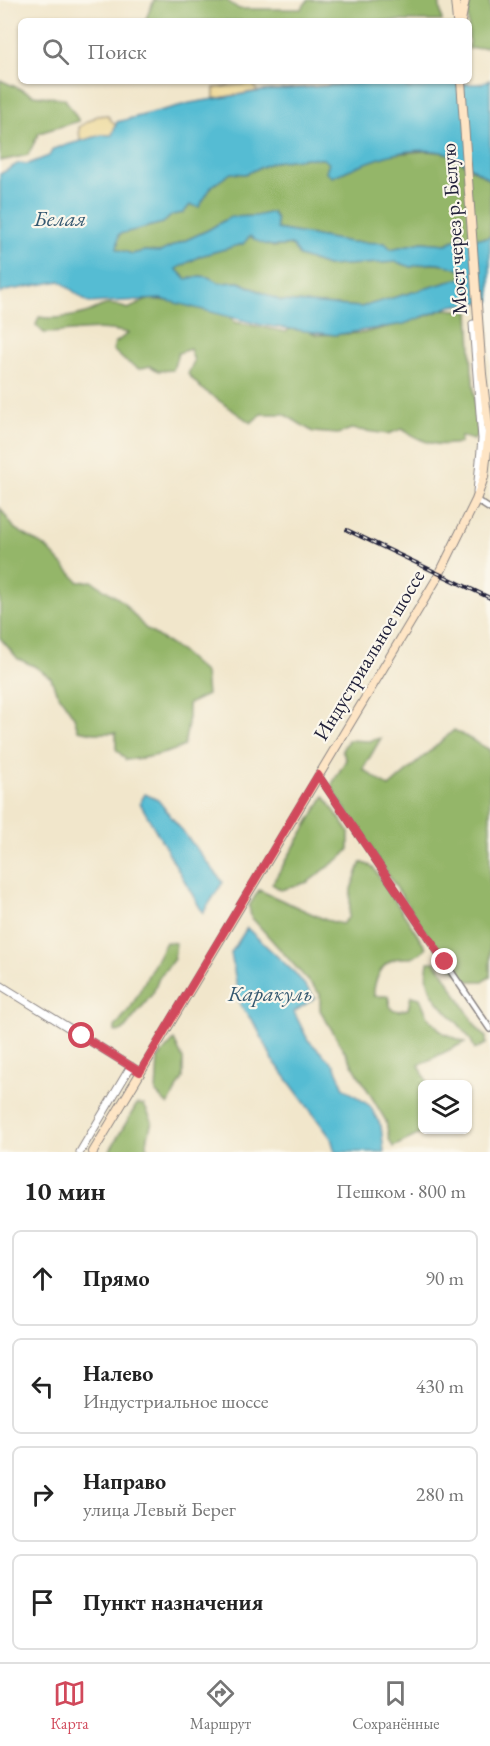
<!DOCTYPE html>
<html lang="ru">
<head>
<meta charset="utf-8">
<style>
  body { margin:0; font-family:"EB Garamond",serif; background:#f2f2f2; color:#222 }
  .controls { position:absolute; right:18px; bottom:18px; display:grid; overflow:hidden; border-radius:9px; box-shadow:0 2px 4px #0004 }
  .controls button { width:54px; height:54px; display:grid; place-items:center; padding:0; border:0; border-bottom:2px solid #e0e0e0; background:#fff; color:#222; font:30px sans-serif }
  .stop { position:absolute; width:18px; height:18px; margin:-14px; border:4px solid #d1495b; border-radius:50%; background:#fff }
  .stop.end { background:#d1495b; border-color:#fff; box-shadow:0 2px 6px #0008 }
  .list { margin:0; padding:0; list-style:none }
  h2 { display:flex; justify-content:space-between; align-items:center; height:78px; margin:0; padding:0 24px; font-size:26px }
  h2 small { font-size:20px; font-weight:400; color:#767676 }
  .list li { display:grid; grid-template-columns:39px 1fr auto; gap:18px; align-items:center; box-sizing:border-box; height:96px; margin:0 12px 12px; padding:0 12px; border:2px solid #e0e0e0; border-radius:9px }
  .list b { display:block; font-size:22px; white-space:nowrap }
  .list p { margin:0; font-size:20px; white-space:nowrap; color:#767676 }
  .list em { font-size:20px; font-style:normal; color:#767676 }
  .icon { flex:none; width:33px; height:33px; fill:none; stroke:currentColor; stroke-width:2; stroke-linecap:round; stroke-linejoin:round }
  .map { position:relative; flex:none; width:490px; height:1152px; overflow:hidden }
  .search { position:absolute; background:#fff; box-shadow:0 2px 4px #0004; left:18px; right:18px; top:18px; height:66px; display:flex; align-items:center; gap:15px; box-sizing:border-box; padding:0 21px; border-radius:9px; color:#767676; font-size:22px }
  .sheet { height:510px; background:#fff }
  nav { display:flex; justify-content:space-around; align-items:center; box-sizing:border-box; height:84px; border-top:2px solid #e0e0e0; background:#fff; font-size:16px; color:#767676 }
  nav a { display:grid; justify-items:center; gap:3px }
  nav .on { color:#d1495b }
  .map>svg:first-child { display:block }
  .forest { fill:#94b669; stroke:#5b6c52; stroke-width:1.5 }
  .sand { fill:#eeda9e; stroke:#887e6c; stroke-width:1.5 }
  .water { fill:#55bcd3; stroke:#3c6f87; stroke-width:1.5; fill-rule:evenodd }
  .lines { fill:none; stroke-linecap:round; stroke-linejoin:round }
  .minor-casing { stroke:#8a8483; stroke-width:8 }
  .tertiary-casing { stroke:#8a8483; stroke-width:9 }
  .secondary-casing { stroke:#8a8483; stroke-width:10 }
  .minor { stroke:#fff; stroke-width:5 }
  .tertiary { stroke:#fff; stroke-width:7 }
  .secondary { stroke:#fee5c5; stroke-width:8 }
  .rail-casing { stroke:#22223b; stroke-width:4 }
  .rail { stroke:#fbf7ec; stroke-width:1.5; stroke-dasharray:4.5; stroke-linecap:butt }
  .route { stroke:#d1495b; stroke-width:8 }
  .labels { text-anchor:middle; stroke-width:4.5; stroke-linejoin:round; paint-order:stroke }
  .street-label { font-size:21px; fill:#22223b; stroke:#fbf7ec }
  .water-label { font-size:22px; font-style:italic; fill:#345870; stroke:#fbf7ec }
</style>
</head>
<body>
<div class="map">
<svg width="490" height="1152" viewBox="0 0 490 1152">
  <rect width="100%" height="100%" fill="#fbf7ec"/>
  <filter id="ink" filterUnits="userSpaceOnUse"><feTurbulence type="fractalNoise" baseFrequency=".0167" numOctaves="2"/><feDisplacementMap in="SourceGraphic" scale="12" xChannelSelector="R" yChannelSelector="G"/><feConvolveMatrix kernelMatrix="1 2 1 2 8 2 1 2 1" color-interpolation-filters="sRGB"/></filter>
  <filter id="wash" filterUnits="userSpaceOnUse"><feTurbulence type="fractalNoise" baseFrequency=".008" numOctaves="4" result="noise"/><feDisplacementMap in="SourceGraphic" scale="24" xChannelSelector="R" yChannelSelector="G"/><feGaussianBlur stdDeviation="1.35" result="paint"/><feColorMatrix in="noise" values="0 0 0 0 0 0 0 0 0 0 0 0 0 0 0 0 0 1.4 0 .05"/><feComposite in="paint" operator="in"/></filter>
  <g filter="url(#wash)">
    <rect width="100%" height="100%" fill="#f1e6cb"/>
    <!-- forest -->
    <path class="forest" d="M154,0h72l13,9h62l7,-9h131l3,21h-297z
      M470,0h20v46l-21,3 -1,-33z
      M0,80l34,15 31,4 14,22 -40,12 -11,22 -28,6z
      M426,151l21,2 43,27v56l-3,2h-28l-13,6 -24,-2 -31,7 -7,-6 -34,-1 -74,-13v-11l-4,-6 -16,4 -26,1 -22,13 -48,22 -15,-1 -13,3 -15,-5 2,-15 44,-11 9,-8 11,-2 7,-8 9,1 13,-20 19,-13 14,1 28,-12 34,-4 16,1 6,4 3,14 50,-22z
      M250,236l23,11 20,-2 6,11 28,10 70,-4 14,5c17,-6 35,-3 52,3l-1,8 -101,29 -80,-6 -42,-19 -19,1 -12,-6 -8,-1 -14,3 -10,-10 24,-13 42,-12z
      M185,297l43,12 6,13 52,10 7,-6 8,1 16,8 47,-2 50,-13 31,-11 24,2 3,59 6,62 -4,8 -13,-4 -1,7c-3,0 -6,1 -10,1 -18,3 -34,-6 -48,-15l-14,5 -37,-5 -13,5 -25,-2 -29,-18h-23l-10,9 -50,-35 -13,-14 6,-13 -4,-12 -12,4 -5,17 -15,1 -8,-5 -11,3 -14,-8 -12,-11 2,-7 13,-10c-34,-8 -51,-1 -84,0l-8,-8 3,-8c13,2 30,0 43,-3 23,-6 18,-15 46,-5l21,-10 20,2z
      M0,508l15,21 31,18 33,35 13,-1 30,20 23,27 35,23 25,22 2,22 -19,9v20l-4,22c-19,9 -37,12 -58,14l-10,-11v-16h-22l-16,-3 -4,-13 -19,-28 -4,-11 -17,-12 -16,-7 -18,-21z
      M454,730l36,20v227l-7,4h-16l-22,-19 -111,-170 -2,-8 14,-24 -4,-10 6,-10 21,1 12,-3 -18,31 26,18z
      M324,796l25,36v17l-5,6 -36,27 -27,8 -9,-6z
      M361,862l12,5 53,81c-3,2 -8,7 -12,9 -5,2 -13,0 -19,2 -14,4 -22,24 -21,37h14l3,13 8,2 9,-2 3,-13 9,2 8,19 15,16 22,9 -46,23 9,19h-6v46h6l-35,17 -4,-8 -3,-18 -66,-111v-16l-69,-77 -2,-11 10,-16 67,30 16,4 7,-7 2,-28z
      M166,942l10,1 -2,16 -15,19 -6,15 -30,38 -8,1v-5l16,-20z
      M428,962h7l6,7 36,59 9,9v7l-11,5c-13,-34 -55,-45 -47,-87z
      M174,1040l9,19v19l-15,27 -12,-12 2,-35z
      M137,1104l7,1 8,16 -6,24 3,7h-38l-1,-2z"/>
    <!-- sand -->
    <path class="sand" d="M253,83l4,8 -43,8v-11z
      M107,115l9,11 -4,9h-10l-22,6 -1,-14 18,-11z"/>
    <!-- water -->
    <path class="water" d="M490,80v100c-12,-7 -31,-23 -44,-27 -39,-10 -79,9 -114,24l-6,-5 3,-9 -6,-4 -16,-1 -34,4 -28,12 -14,-1 -19,13 -13,21 -9,-2 -7,8 -11,2 -9,8 -44,11 -2,15 15,5 13,-3 15,1 48,-22 22,-13 26,-1 16,-4 4,6 1,11 73,13 35,1 6,6 31,-7 24,2 13,-6h28l3,-2v65l-39,5 -47,18 -69,11 -74,-10 -100,-26 -72,4 -29,-22 -55,10 -5,3v-120l19,-11 9,1 21,-8 4,-7 49,-14h10l5,-13 73,-19 72,-12 118,-10h13l16,7 38,-4h32zM250,236c13,11 26,11 42,9l7,11 28,10 70,-4 14,5c17,-6 35,-4 52,4l-1,7 -101,29 -80,-6 -42,-19 -19,1 -12,-6 -8,-1 -14,3 -10,-10 24,-13 43,-12z
      M145,794l13,6 65,82 -20,31 -63,-110z
      M247,928l49,46 19,24 -21,14 14,28 26,25 10,23 26,18 11,20 3,26h-49l-4,-14 -58,-78 -17,-34 -16,-21 -9,-52z"/>
  </g>
  <g filter="url(#ink)">
    <g class="lines">
      <!-- minor casing -->
      <g class="minor-casing">
        <path id="minor" d="M476,500l14,9
          M318,775l172,254"/>
      </g>
      <!-- tertiary casing -->
      <g class="tertiary-casing">
        <path id="tertiary" d="M473,324l9,115 -5,53
          M0,985l140,87
          M80,1152l51,-86"/>
      </g>
      <!-- secondary casing -->
      <g class="secondary-casing">
        <path id="secondary" d="M455,0l2,21
          M461,21l4,-21
          M93,1152l346,-577 37,-75 8,-23 5,-45 -7,-58 -21,-293"/>
      </g>
      <!-- minor -->
      <use href="#minor" class="minor"/>
      <!-- tertiary -->
      <use href="#tertiary" class="tertiary"/>
      <!-- secondary -->
      <use href="#secondary" class="secondary"/>
      <!-- rail casing -->
      <g class="rail-casing">
        <path id="rail" d="M347,530l143,68"/>
      </g>
      <!-- rail -->
      <use href="#rail" class="rail"/>
    </g>
  </g>
  <g class="lines" filter="url(#ink)">
    <!-- route -->
    <path class="route" d="M82,1036l58,36 178,-297 127,187"/>
  </g>
  <g class="labels">
    <!-- street labels -->
    <g class="street-label">
      <text transform="translate(454 229) rotate(-94)" y="7">Мост через р. Белую</text>
      <text transform="translate(369 655) rotate(-59)" y="7">Индустриальное шоссе</text>
    </g>
    <!-- water labels -->
    <g class="water-label">
      <text x="60" y="226">Белая</text>
      <text x="270" y="1001">Каракуль</text>
    </g>
  </g>
</svg>
<div class="controls">
<button><svg class="icon" aria-label="layers" viewBox="0 0 24 24"><path d="M12 4l9 5-9 5-9-5zM3 14l9 5 9-5"/></svg></button>
</div>
<div class="stop" style="left:82px;top:1036px"></div>
<div class="stop end" style="left:445px;top:962px"></div>
<div class="search"><svg class="icon" aria-label="search" viewBox="0 0 24 24"><circle cx="10" cy="10" r="6"/><path d="M15 15l6 6"/></svg>Поиск</div>
</div>
<section class="sheet">
<h2>10 мин<small>Пешком · 800 m</small></h2>
<ul class="list">
<li><svg class="icon" aria-label="ahead" viewBox="0 0 24 24"><path d="M12 20V5M6 11l6-6 6 6"/></svg><div><b>Прямо</b></div><em>90 m</em></li>
<li><svg class="icon" aria-label="left" viewBox="0 0 24 24"><path d="M17 20v-9H6M10 6l-5 5 5 5"/></svg><div><b>Налево</b><p>Индустриальное шоссе</p></div><em>430 m</em></li>
<li><svg class="icon" aria-label="right" viewBox="0 0 24 24"><path d="M7 20v-9h11M14 6l5 5-5 5"/></svg><div><b>Направо</b><p>улица Левый Берег</p></div><em>280 m</em></li>
<li><svg class="icon" aria-label="arrive" viewBox="0 0 24 24"><path d="M6 21V4h12l-3 4 3 4H6"/></svg><div><b>Пункт назначения</b></div></li>
</ul>
</section>
<nav>
<a class="on"><svg class="icon" aria-label="map" viewBox="0 0 24 24"><path d="M3 6l6-2 6 2 6-2v14l-6 2-6-2-6 2zM9 4v14M15 6v14"/></svg>Карта</a>
<a><svg class="icon" aria-label="directions" viewBox="0 0 24 24"><path d="M12 3l9 9-9 9-9-9zM9 14v-3h6M13 9l2 2-2 2"/></svg>Маршрут</a>
<a><svg class="icon" aria-label="saved" viewBox="0 0 24 24"><path d="M7 4h10v16l-5-4-5 4z"/></svg>Сохранённые</a>
</nav>
</body>
</html>
